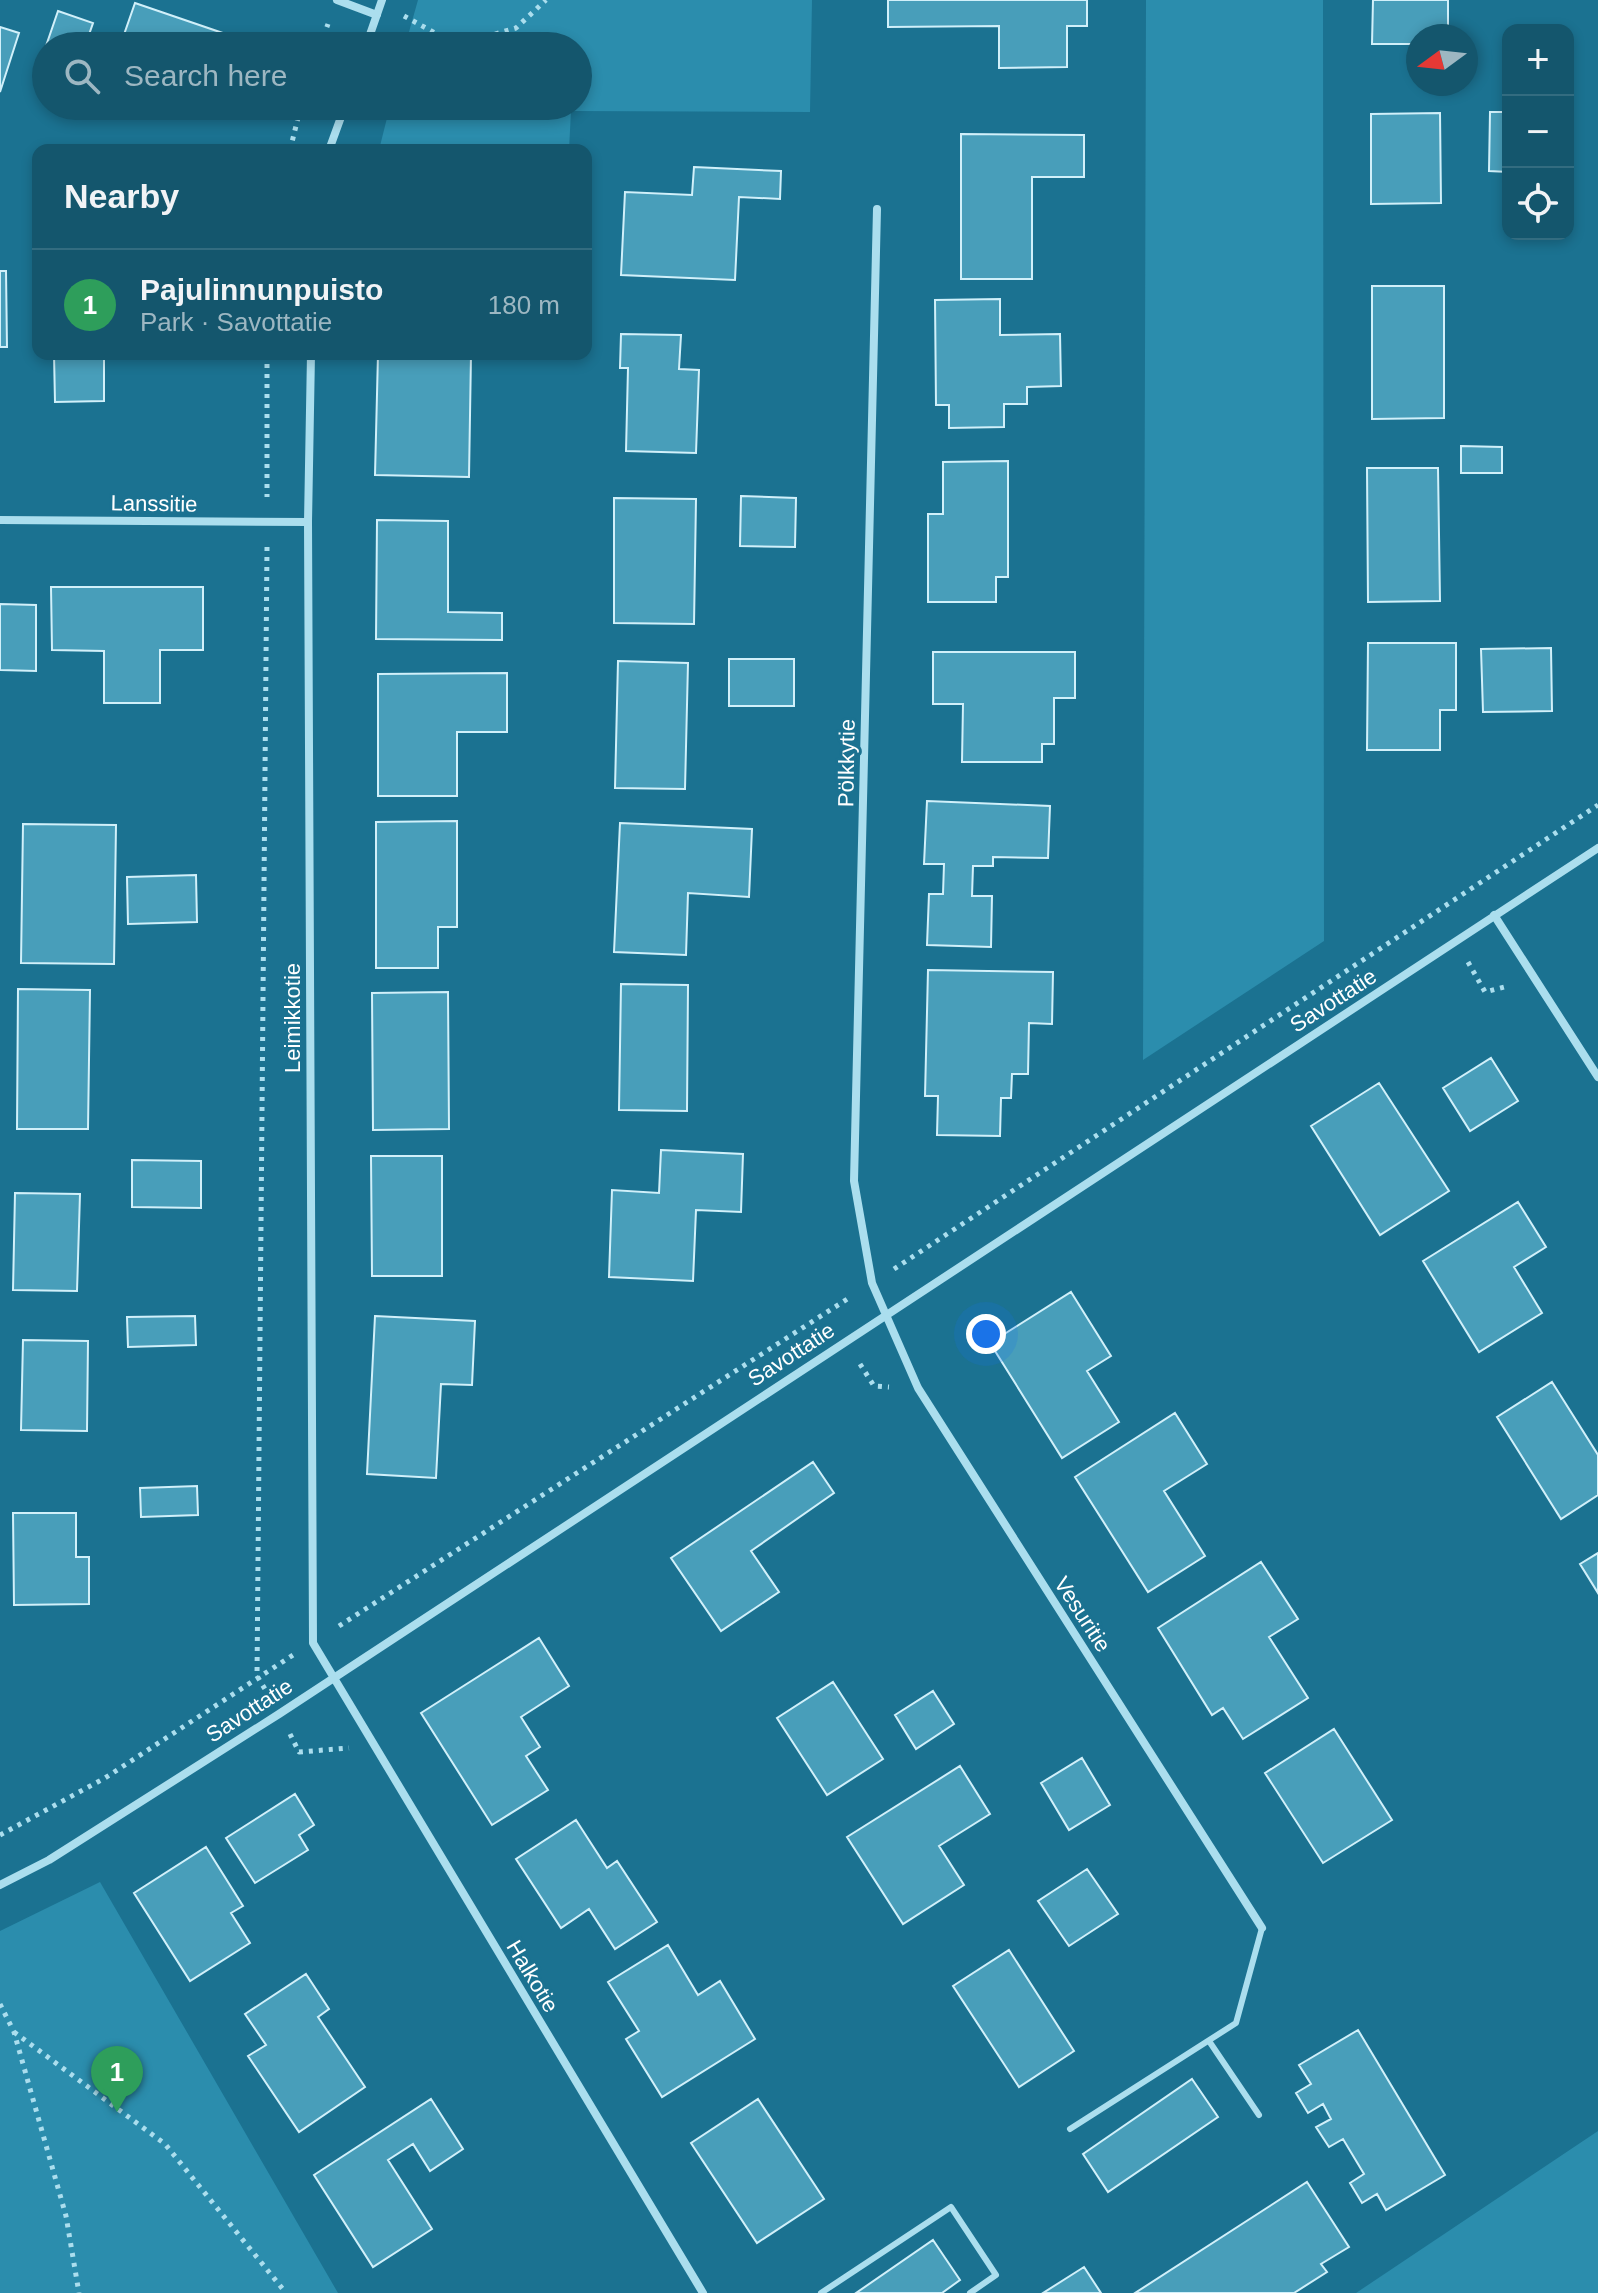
<!DOCTYPE html>
<html lang="en">
<head>
<meta charset="utf-8">
<style>
  body { margin:0; font-family:Helvetica,sans-serif; background:#1d5c72; color:#f1f3f6 }
  .controls { position:absolute; right:24px; top:24px; display:grid; overflow:hidden; border-radius:16px; box-shadow:0 4px 12px #0003 }
  .controls button { width:72px; height:72px; display:grid; place-items:center; padding:0; border:0; border-bottom:2px solid #336c80; background:#14566d; color:#f1f3f6; font:40px sans-serif }
  .compass { position:absolute; left:1406px; top:24px; width:72px; height:72px; border-radius:50%; background:#14566d; box-shadow:0 4px 12px #0003; rotate:255deg }
  .you { position:absolute; left:986px; top:1334px; width:28px; height:28px; margin:-20px; border:6px solid #fff; border-radius:50%; background:#1a73e8; box-shadow:0 0 0 12px #1a73e833 }
  .badge { display:grid; place-items:center; width:52px; height:52px; border-radius:50%; background:#ffa568; color:#fff; font-size:26px; font-weight:700 }
  .pin { position:absolute; translate:-50% -66px; filter:drop-shadow(0 2px 4px #0008) }
  .pin::after { content:''; position:absolute; top:42px; width:28px; height:24px; background:inherit; clip-path:polygon(0 0,100% 0,50% 100%) }
  .list { margin:0; padding:0; list-style:none }
  h2 { display:flex; justify-content:space-between; align-items:center; height:104px; margin:0; padding:0 32px; font-size:34px }
  h2 small { font-size:26px; font-weight:400; color:#9db7c2 }
  .list li { display:grid; grid-template-columns:52px 1fr auto; gap:24px; align-items:center; box-sizing:border-box; height:112px; padding:0 32px; border-top:2px solid #336c80 }
  .list b { display:block; font-size:30px; white-space:nowrap }
  .list p { margin:0; font-size:26px; white-space:nowrap; color:#9db7c2 }
  .list em { font-size:26px; font-style:normal; color:#9db7c2 }
  .icon { flex:none; width:44px; height:44px; fill:none; stroke:currentColor; stroke-width:2; stroke-linecap:round; stroke-linejoin:round }
  .map { position:relative; flex:none; width:1598px; height:2293px; overflow:hidden }
  .search { position:absolute; background:#14566d; box-shadow:0 4px 12px #0003; left:32px; top:32px; width:560px; height:88px; display:flex; align-items:center; gap:20px; box-sizing:border-box; padding:0 28px; border-radius:44px; color:#9db7c2; font-size:30px }
  .panel { position:absolute; background:#14566d; box-shadow:0 4px 12px #0003; left:32px; top:144px; width:560px; height:216px; border-radius:16px }
  .map>svg:first-child { display:block }
  .green { fill:#2b8dad }
  .building { fill:#489eba; stroke:#d1f0fa; stroke-width:2 }
  .lines { fill:none; stroke-linecap:round; stroke-linejoin:round }
  .path { stroke:#abdeee; stroke-width:5; stroke-dasharray:4 6; stroke-linecap:butt }
  .lane { stroke:#abdeee; stroke-width:6 }
  .street { stroke:#abdeee; stroke-width:8 }
  .labels { text-anchor:middle; stroke-width:6; stroke-linejoin:round; paint-order:stroke }
  .street-label { font-size:22px; fill:#fff; stroke:#1b7291 }
</style>
</head>
<body>
<div class="map">
<svg width="1598" height="2293" viewBox="0 0 1598 2293">
  <rect width="100%" height="100%" fill="#1b7291"/>
  <!-- green -->
  <path class="green" d="M418,0h394l-2,112 -239,-1 -2,39h-190l11,-44h188v-60h-173z
    M1146,0h177l1,941 -181,119z
    M100,1882l238,411h-338v-362z
    M1598,2131v162h-242z"/>
  <!-- building -->
  <path class="building" d="M888,0h199v26h-20v41l-68,1v-42l-111,1z
    M1373,0h75v36h-30v8h-46z
    M135,3l114,39 -1,4h-128z
    M58,11l35,12 -8,23h-39z
    M0,27l19,6 -19,59z
    M198,106h30l-4,9z
    M1490,112h18v60l-19,-1z
    M1440,113l1,90 -70,1v-90z
    M961,134l123,1v42h-52v102h-71z
    M694,167l87,4 -1,28 -41,-2 -4,83 -114,-5 4,-83 67,3z
    M0,271h6l1,76h-7z
    M1372,286h72v132l-72,1z
    M1000,299v36l60,-1 1,52 -34,1v17h-23v23l-55,1v-23h-13l-1,-105z
    M621,334l60,1 -2,34 20,1 -3,83 -70,-2 2,-83h-8z
    M54,354h50v47l-49,1z
    M378,354h93l-2,123 -94,-2z
    M1461,446l41,1v26h-41z
    M1008,461v116h-12v25h-68v-88h15v-52z
    M1367,468h71l2,133 -72,1z
    M741,496l55,2 -1,49 -55,-1z
    M614,498l82,1 -2,125 -80,-1z
    M377,520l71,1v91l54,1v27l-126,-1z
    M51,587h152v63h-43v53h-56v-52l-52,-1z
    M0,604l36,1v66l-36,-1z
    M1368,643h88v67h-16v40h-73z
    M1551,648l1,63 -69,1 -2,-63z
    M933,652h142v46h-21v46h-12v18h-80l1,-58h-30z
    M729,659h65v47h-65z
    M618,661l70,2 -3,126 -70,-1z
    M507,673v59h-50v64h-79v-122z
    M927,801l123,5 -2,52 -55,-1v9h-20l-1,30h20l-1,51 -64,-2 2,-51h14l1,-30h-20z
    M457,821v106h-19v41h-62v-146z
    M620,823l132,6 -3,68 -61,-4 -2,62 -72,-3z
    M23,824l93,1 -2,139 -93,-1z
    M196,875l1,47 -69,2 -1,-47z
    M928,970l125,2 -1,52 -23,-1 -1,51h-16l-1,24h-10l-1,38 -63,-1 1,-39h-13z
    M621,984l67,1 -1,126 -68,-1z
    M18,989l72,1 -2,139h-71z
    M448,992l1,137 -76,1 -1,-137z
    M1491,1058l27,43 -48,30 -27,-43z
    M1379,1083l70,108 -69,44 -69,-109z
    M661,1150l82,4 -2,58 -45,-2 -3,71 -84,-4 3,-87 47,3z
    M371,1156h71v120h-70z
    M132,1160l69,1v47l-69,-1z
    M15,1193l65,1 -3,97 -64,-1z
    M1518,1202l28,45 -32,20 28,46 -63,39 -56,-91z
    M1071,1292l40,64 -24,15 32,51 -57,36 -72,-115z
    M195,1316l1,29 -68,2 -1,-30z
    M375,1316l100,5 -3,64 -31,-1 -5,94 -69,-4z
    M23,1340l65,1 -1,90 -66,-1z
    M1552,1382l46,73v40l-37,24 -64,-102z
    M1175,1413l32,51 -43,27 41,65 -57,36 -73,-115z
    M813,1462l21,31 -83,58 28,41 -58,39 -50,-73z
    M197,1486l1,29 -57,2 -1,-29z
    M13,1513h63v44h13v47l-75,1z
    M1598,1553v40l-18,-29z
    M1261,1562l37,57 -29,18 39,61 -65,41 -20,-31 -11,7 -54,-87z
    M539,1638l30,48 -48,31 19,30 -14,9 22,34 -56,35 -71,-112z
    M833,1682l50,77 -56,36 -50,-77z
    M933,1691l21,33 -38,25 -21,-34z
    M1334,1729l58,91 -69,43 -58,-90z
    M1082,1758l28,47 -41,25 -28,-47z
    M960,1766l30,48 -51,32 25,39 -61,39 -56,-87z
    M295,1794l19,31 -15,10 9,15 -53,33 -29,-45z
    M576,1820l31,48 10,-7 40,61 -42,27 -26,-40 -28,19 -45,-69z
    M206,1847l37,59 -12,7 19,30 -60,38 -56,-88z
    M1087,1869l31,45 -49,32 -31,-45z
    M668,1945l30,50 22,-14 35,58 -93,58 -36,-58 13,-8 -31,-49z
    M1009,1950l65,101 -55,36 -66,-101z
    M306,1974l23,35 -11,8 47,70 -66,45 -51,-76 18,-11 -21,-31z
    M1358,2030l87,145 -59,35 -9,-16 -15,9 -12,-20 14,-9 -21,-35 -14,8 -13,-20 15,-8 -8,-15 -15,9 -12,-20 15,-9 -12,-19z
    M1192,2079l26,38 -110,75 -25,-38z
    M431,2099l32,50 -33,22 -17,-27 -25,16 44,69 -59,38 -59,-92z
    M758,2099l66,100 -67,44 -66,-100z
    M1307,2182l42,65 -28,17 6,8 -33,21h-159z
    M933,2240l27,40 -18,13h-86z
    M1084,2267l17,26h-58z"/>
  <g class="lines">
    <!-- path -->
    <path class="path" d="M404,16l53,29 59,-17 30,-28
      M320,46l8,-22
      M290,150l11,-44
      M267,354v143
      M267,547l-10,1129 11,18
      M1468,962l17,30 23,-6
      M894,1269l704,-464
      M860,1364l14,22 15,1
      M339,1626l513,-330
      M290,1734l9,18 50,-4
      M0,1835l105,-57 188,-123
      M0,2004l14,28 52,184 13,77
      M14,2032l151,112 121,149"/>
    <!-- lane -->
    <path class="lane" d="M1209,2041l50,74
      M1070,2129l166,-106 26,-95
      M821,2293l130,-86 45,68 -26,18"/>
    <!-- street -->
    <path class="street" d="M337,0l40,15
      M366,46l16,-46
      M329,150l16,-44
      M877,209l-23,972 18,102 46,105 344,540
      M311,354l-3,168 5,1121 390,650
      M0,520l308,2
      M1494,915l104,162
      M0,1885l49,-25 230,-146 1319,-866"/>
  </g>
  <g class="labels">
    <!-- street labels -->
    <g class="street-label">
      <text transform="translate(154 503) rotate(1)" y="8">Lanssitie</text>
      <text transform="translate(846 763) rotate(-89)" y="8">Pölkkytie</text>
      <text transform="translate(1333 1000) rotate(-33)" y="8">Savottatie</text>
      <text transform="translate(292 1018) rotate(-90)" y="8">Leimikkotie</text>
      <text transform="translate(791 1354) rotate(-33)" y="8">Savottatie</text>
      <text transform="translate(1083 1614) rotate(57)" y="8">Vesuritie</text>
      <text transform="translate(249 1710) rotate(-33)" y="8">Savottatie</text>
      <text transform="translate(533 1976) rotate(59)" y="8">Halkotie</text>
    </g>
  </g>
</svg>
<div class="controls">
<button>+</button>
<button>−</button>
<button><svg class="icon" aria-label="locate" viewBox="0 0 24 24"><circle cx="12" cy="12" r="6"/><path d="M12 2v4M12 18v4M2 12h4M18 12h4"/></svg></button>
</div>
<svg class="compass" viewBox="-18 -18 36 36"><path d="M0-13l5 13h-10z" fill="#e53935"/><path d="M0 13l5-13h-10z" fill="#9db7c2"/></svg>
<div class="you"></div>
<div class="pin badge" style="left:117px;top:2112px;background:#2e9e5b">1</div>
<div class="search"><svg class="icon" aria-label="search" viewBox="0 0 24 24"><circle cx="10" cy="10" r="6"/><path d="M15 15l6 6"/></svg>Search here</div>
<section class="panel">
<h2>Nearby<small></small></h2>
<ul class="list">
<li><span class="badge" style="background:#2e9e5b">1</span><div><b>Pajulinnunpuisto</b><p>Park · Savottatie</p></div><em>180 m</em></li>
</ul>
</section>
</div>
</body>
</html>
